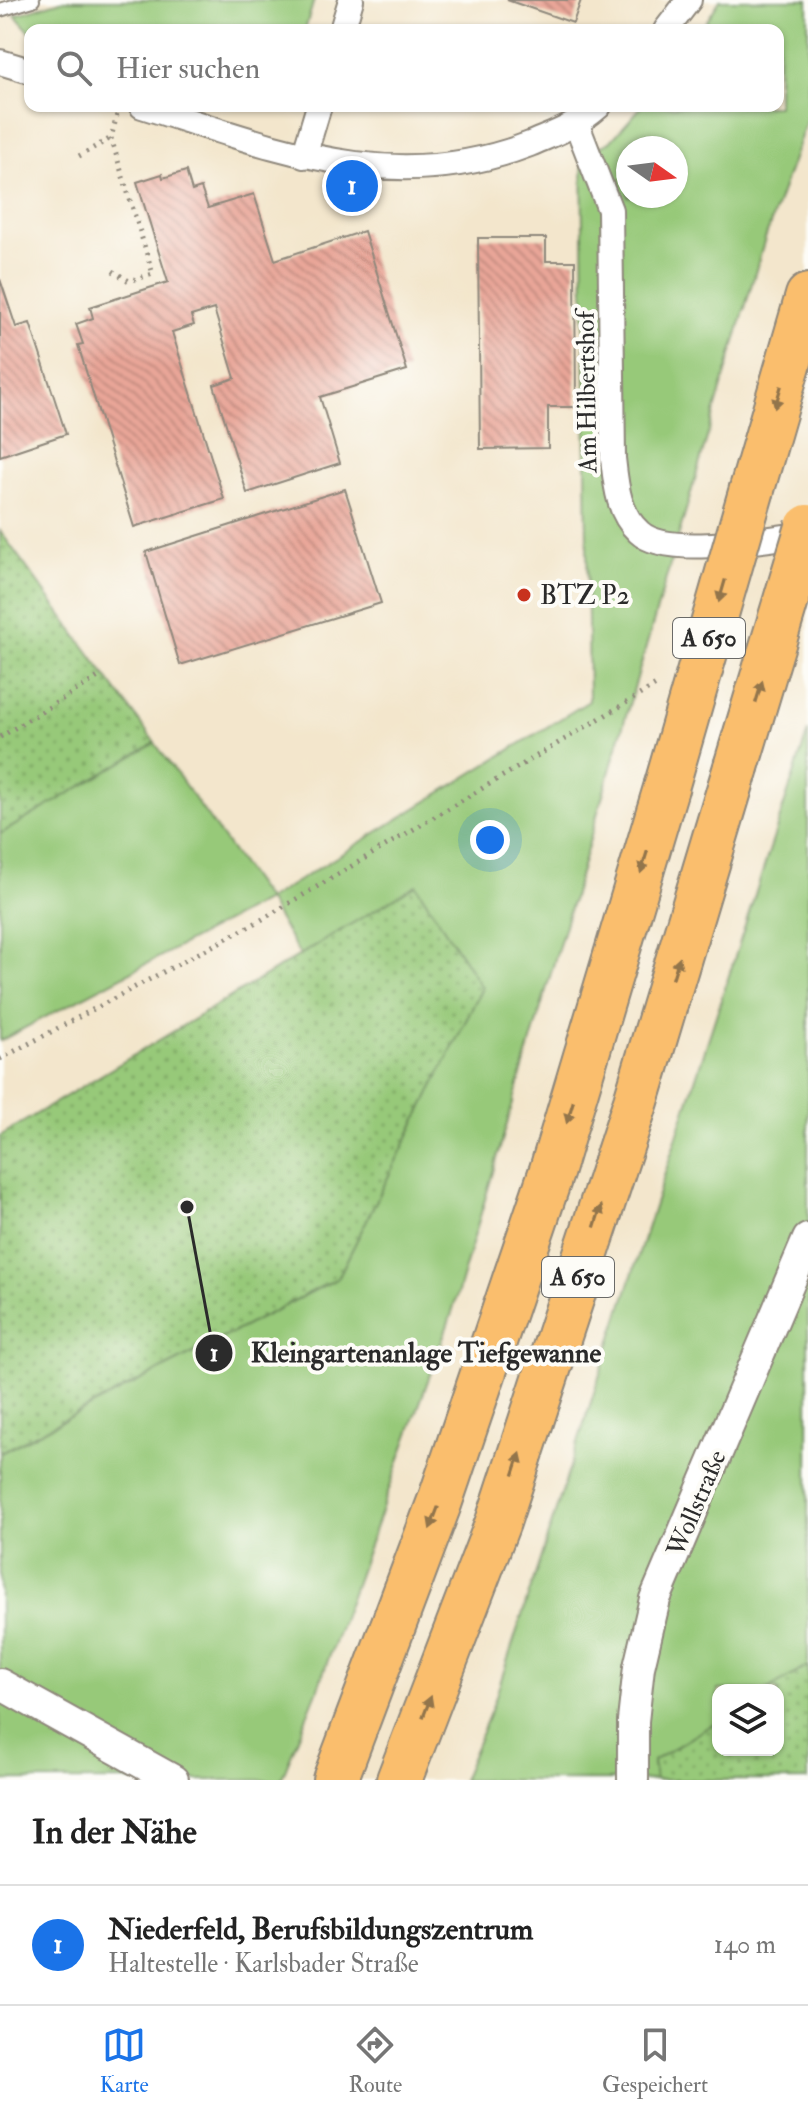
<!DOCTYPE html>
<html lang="de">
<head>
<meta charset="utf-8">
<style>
  body { margin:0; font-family:"IM FELL Double Pica",serif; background:#f2f2f2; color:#222 }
  .controls { position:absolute; right:24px; bottom:24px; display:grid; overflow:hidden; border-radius:16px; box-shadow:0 2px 6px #0004 }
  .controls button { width:72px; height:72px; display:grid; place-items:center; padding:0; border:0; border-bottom:2px solid #e0e0e0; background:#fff; color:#222; font:40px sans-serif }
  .compass { position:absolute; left:616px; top:136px; width:72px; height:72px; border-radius:50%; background:#fff; box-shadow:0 2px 6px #0004; rotate:104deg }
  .you { position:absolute; left:490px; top:840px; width:28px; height:28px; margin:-20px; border:6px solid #fff; border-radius:50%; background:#1a73e8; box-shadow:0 0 0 12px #1a73e833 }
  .badge { display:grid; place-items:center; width:52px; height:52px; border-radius:50%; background:#1a73e8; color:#fff; font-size:26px; font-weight:700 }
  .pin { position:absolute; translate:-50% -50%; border:4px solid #fff; box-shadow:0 2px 8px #0006 }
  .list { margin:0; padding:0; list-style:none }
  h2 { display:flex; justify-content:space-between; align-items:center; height:104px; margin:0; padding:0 32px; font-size:34px }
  h2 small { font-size:26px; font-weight:400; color:#767676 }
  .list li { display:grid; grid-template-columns:52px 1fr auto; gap:24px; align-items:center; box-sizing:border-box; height:120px; padding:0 32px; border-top:2px solid #e0e0e0 }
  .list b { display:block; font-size:30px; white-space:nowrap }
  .list p { margin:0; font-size:26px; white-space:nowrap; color:#767676 }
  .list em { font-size:26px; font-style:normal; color:#767676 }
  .icon { flex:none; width:44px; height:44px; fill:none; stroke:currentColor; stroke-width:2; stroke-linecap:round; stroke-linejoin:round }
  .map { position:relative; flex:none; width:808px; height:1780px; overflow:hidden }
  .search { position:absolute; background:#fff; box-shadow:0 2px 6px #0004; left:24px; right:24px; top:24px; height:88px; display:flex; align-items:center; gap:20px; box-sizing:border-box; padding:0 28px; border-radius:16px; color:#767676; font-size:30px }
  .sheet { height:224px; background:#fff }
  nav { display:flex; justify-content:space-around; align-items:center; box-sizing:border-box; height:112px; border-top:2px solid #e0e0e0; background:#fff; font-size:22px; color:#767676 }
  nav a { display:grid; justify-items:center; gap:4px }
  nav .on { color:#1a73e8 }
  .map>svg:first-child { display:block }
  .grass { fill:#97c979; stroke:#617a52; stroke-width:2; fill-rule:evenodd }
  .park { fill:url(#park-dots); stroke:#617a52; stroke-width:2 }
  .building { fill:url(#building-back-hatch) }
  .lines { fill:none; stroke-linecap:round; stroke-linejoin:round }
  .service-casing { stroke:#8f887c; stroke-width:16 }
  .minor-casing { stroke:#8f887c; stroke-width:28 }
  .tertiary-casing { stroke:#8f887c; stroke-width:34 }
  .motorway-casing { stroke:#8f887c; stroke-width:48 }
  .path { stroke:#8f887c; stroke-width:5; stroke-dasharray:2 6; stroke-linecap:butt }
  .service { stroke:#fff; stroke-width:12 }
  .minor { stroke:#fff; stroke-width:24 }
  .tertiary { stroke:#fff; stroke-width:30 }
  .motorway { stroke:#fabe6d; stroke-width:44 }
  .motorway-bridge-casing { stroke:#8f887c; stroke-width:48; stroke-linecap:butt }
  .motorway-bridge { stroke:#fabe6d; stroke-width:44 }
  .oneway { fill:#92744c }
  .poi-dot { fill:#c8321e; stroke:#fdfcf7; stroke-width:3 }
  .labels { text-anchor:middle; stroke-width:8; stroke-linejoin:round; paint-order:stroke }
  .shield { fill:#fdfcf7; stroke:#6a6a68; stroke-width:2 }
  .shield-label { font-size:24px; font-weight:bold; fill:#2b2b2b }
  .street-label { font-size:26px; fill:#2b2b2b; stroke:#fdfcf7 }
  .poi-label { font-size:26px; fill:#2b2b2b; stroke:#fdfcf7; text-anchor:start }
  .leader { fill:none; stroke:#2b2b2b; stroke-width:3 }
  .callout-dot { fill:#2b2b2b; stroke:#fdfcf7; stroke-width:3 }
  .mark-label { font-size:24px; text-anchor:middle; font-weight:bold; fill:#fff }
  .callout-label { font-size:28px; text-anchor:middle; font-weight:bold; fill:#2b2b2b; stroke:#fdfcf7; stroke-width:8; stroke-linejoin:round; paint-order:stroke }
</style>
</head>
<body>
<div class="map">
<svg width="808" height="1780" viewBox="0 0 808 1780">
  <defs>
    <pattern id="park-dots" width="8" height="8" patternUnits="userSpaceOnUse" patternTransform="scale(2)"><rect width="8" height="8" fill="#97c979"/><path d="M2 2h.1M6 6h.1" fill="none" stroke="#7ba363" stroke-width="1.8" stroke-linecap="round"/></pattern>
    <pattern id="building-back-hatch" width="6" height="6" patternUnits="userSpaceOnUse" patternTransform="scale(2)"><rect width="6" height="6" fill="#e9a698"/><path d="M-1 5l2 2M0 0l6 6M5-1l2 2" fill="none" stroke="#bd877c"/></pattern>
  </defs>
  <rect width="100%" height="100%" fill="#fdfcf7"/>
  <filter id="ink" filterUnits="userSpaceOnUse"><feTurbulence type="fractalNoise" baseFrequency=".0125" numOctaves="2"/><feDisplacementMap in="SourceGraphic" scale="16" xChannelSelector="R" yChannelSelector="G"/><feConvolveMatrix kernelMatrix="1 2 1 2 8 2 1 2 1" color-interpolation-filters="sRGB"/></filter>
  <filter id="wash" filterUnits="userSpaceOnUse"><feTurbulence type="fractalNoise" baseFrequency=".006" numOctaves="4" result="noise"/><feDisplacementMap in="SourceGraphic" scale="32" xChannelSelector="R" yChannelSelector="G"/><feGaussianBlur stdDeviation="1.8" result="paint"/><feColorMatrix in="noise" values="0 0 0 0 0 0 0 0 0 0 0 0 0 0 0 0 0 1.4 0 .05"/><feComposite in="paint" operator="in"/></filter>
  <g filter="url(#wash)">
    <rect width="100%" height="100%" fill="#f3e6cc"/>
    <!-- grass -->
    <path class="grass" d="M64,0h250l-9,30 -275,2 -15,-17z
      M720,0h88v116l-43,123 -314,1077 -134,375 -36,89h-281v-327l338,-175 78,-392 -116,69 -33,-55 -267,141v-207l155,-91 112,157 322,-199 -7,-546 28,-13 32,-36h136v-76h-77zM628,148h48v48h-48z
      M808,731v935l-40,24h-50v31l-65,40 2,19h-193l30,-72z"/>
    <!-- park -->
    <path class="park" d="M0,531l155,212 -155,91z
      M416,885l66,103 -144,290 -338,175v-317z
      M808,1666v114h-153l-2,-19 65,-40v29h60v-60h-10z"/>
    <g id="blocks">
      <!-- building -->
      <path class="building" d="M507,0h74l-8,23z
        M186,171l6,20 9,-3 7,20 46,-14 21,66 89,-29 43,139 -87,27 20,66 -93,30 -33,-108 21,-7 -21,-69 -23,7 3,9 -22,7 52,167 -90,28 -56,-182 5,-1 -7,-20 17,-6 -3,-11 78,-25 -31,-100 25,-8 1,4z
        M478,238h68v23h29l1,146h-28v41l-68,1z
        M0,279l16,48 14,-4 36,111 -66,22z
        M345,489l36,114 -201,62 -34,-113z"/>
    </g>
  </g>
  <g filter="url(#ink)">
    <use href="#blocks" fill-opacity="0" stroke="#8f887c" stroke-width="2"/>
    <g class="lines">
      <!-- service casing -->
      <g class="service-casing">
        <path id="service" d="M0,10l33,-10"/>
      </g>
      <!-- minor casing -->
      <g class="minor-casing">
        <path id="minor" d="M342,30l9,-30
          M666,30l23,-30
          M0,62l30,9
          M142,106c132,41 249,92 388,38 28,-12 45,-17 69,-38
          M577,125l33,85 3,248c3,27 5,55 26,74 28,27 130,6 169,2
          M304,156l15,-50"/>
      </g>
      <!-- tertiary casing -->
      <g class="tertiary-casing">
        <path id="tertiary" d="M0,1684l173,96
          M633,1780v-59l6,-54 16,-68 153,-360"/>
      </g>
      <!-- motorway casing -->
      <g class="motorway-casing">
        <path id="motorway" d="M752,489l56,-193
          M335,1780l105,-279 112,-331 114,-382
          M399,1780l99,-258 138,-421 100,-334"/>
      </g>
      <!-- path -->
      <path class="path" d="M79,156l32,-18
        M113,271l16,10 24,-7 -42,-136 6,-23
        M0,737l100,-61
        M0,1059l261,-139 395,-235"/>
      <!-- service -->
      <use href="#service" class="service"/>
      <!-- minor -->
      <use href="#minor" class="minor"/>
      <!-- tertiary -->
      <use href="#tertiary" class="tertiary"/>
      <!-- motorway -->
      <use href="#motorway" class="motorway"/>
      <!-- motorway-bridge casing -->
      <g class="motorway-bridge-casing">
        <path id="motorway-bridge" d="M736,767l72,-240
          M666,788l86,-299"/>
      </g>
      <!-- motorway-bridge -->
      <use href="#motorway-bridge" class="motorway-bridge"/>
    </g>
    <!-- one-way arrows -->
    <defs><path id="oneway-solid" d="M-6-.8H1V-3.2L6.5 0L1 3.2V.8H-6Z" transform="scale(2)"/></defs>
    <g class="oneway">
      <use href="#oneway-solid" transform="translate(778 397) rotate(106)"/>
      <use href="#oneway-solid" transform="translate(722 591) rotate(106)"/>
      <use href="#oneway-solid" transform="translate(759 692) rotate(-73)"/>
      <use href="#oneway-solid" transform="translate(644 862) rotate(107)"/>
      <use href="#oneway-solid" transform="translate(676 968) rotate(-73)"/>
      <use href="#oneway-solid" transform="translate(570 1112) rotate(107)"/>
      <use href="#oneway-solid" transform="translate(598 1216) rotate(-72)"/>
      <use href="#oneway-solid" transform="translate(517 1464) rotate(-72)"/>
      <use href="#oneway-solid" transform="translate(434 1518) rotate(111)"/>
      <use href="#oneway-solid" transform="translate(427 1707) rotate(-69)"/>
    </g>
  </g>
  <!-- markers -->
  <circle class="poi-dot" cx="524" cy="595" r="8"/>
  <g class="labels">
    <!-- shield labels -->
    <g class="shield">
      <rect x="673" y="618" width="72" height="40" rx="6"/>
      <rect x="542" y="1257" width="72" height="40" rx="6"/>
    </g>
    <g class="shield-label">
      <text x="709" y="646">A 650</text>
      <text x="578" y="1285">A 650</text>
    </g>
    <!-- street labels -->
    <g class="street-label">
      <text transform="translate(586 392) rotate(-91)" y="9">Am Hilbertshof</text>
      <text transform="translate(696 1503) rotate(-67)" y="9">Wollstraße</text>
    </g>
    <!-- poi labels -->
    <g class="poi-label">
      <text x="540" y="604">BTZ P2</text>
    </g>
  </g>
  <!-- callouts -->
  <path class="leader" d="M187 1207L214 1353"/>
  <g class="callout-dot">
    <circle cx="187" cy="1207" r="8"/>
    <circle cx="214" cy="1353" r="20"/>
  </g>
  <g class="mark-label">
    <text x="214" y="1361">1</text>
  </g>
  <g class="callout-label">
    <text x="426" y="1362">Kleingartenanlage Tiefgewanne</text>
  </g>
</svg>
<div class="controls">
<button><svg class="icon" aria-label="layers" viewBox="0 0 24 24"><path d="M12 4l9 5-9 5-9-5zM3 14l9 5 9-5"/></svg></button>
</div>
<svg class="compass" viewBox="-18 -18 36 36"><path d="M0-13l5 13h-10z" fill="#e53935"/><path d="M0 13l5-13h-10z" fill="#767676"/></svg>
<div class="you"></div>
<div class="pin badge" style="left:352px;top:186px">1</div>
<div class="search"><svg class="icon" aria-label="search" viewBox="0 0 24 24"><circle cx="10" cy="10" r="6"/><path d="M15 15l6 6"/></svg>Hier suchen</div>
</div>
<section class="sheet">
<h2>In der Nähe<small></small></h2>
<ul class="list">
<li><span class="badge">1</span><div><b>Niederfeld, Berufsbildungszentrum</b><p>Haltestelle · Karlsbader Straße</p></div><em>140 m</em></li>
</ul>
</section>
<nav>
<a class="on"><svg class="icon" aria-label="map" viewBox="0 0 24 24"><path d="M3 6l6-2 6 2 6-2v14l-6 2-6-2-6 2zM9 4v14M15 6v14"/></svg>Karte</a>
<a><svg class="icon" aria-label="directions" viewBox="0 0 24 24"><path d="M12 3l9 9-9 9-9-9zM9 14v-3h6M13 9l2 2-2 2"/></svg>Route</a>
<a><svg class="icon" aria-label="saved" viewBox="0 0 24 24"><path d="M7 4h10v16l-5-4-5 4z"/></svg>Gespeichert</a>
</nav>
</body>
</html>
